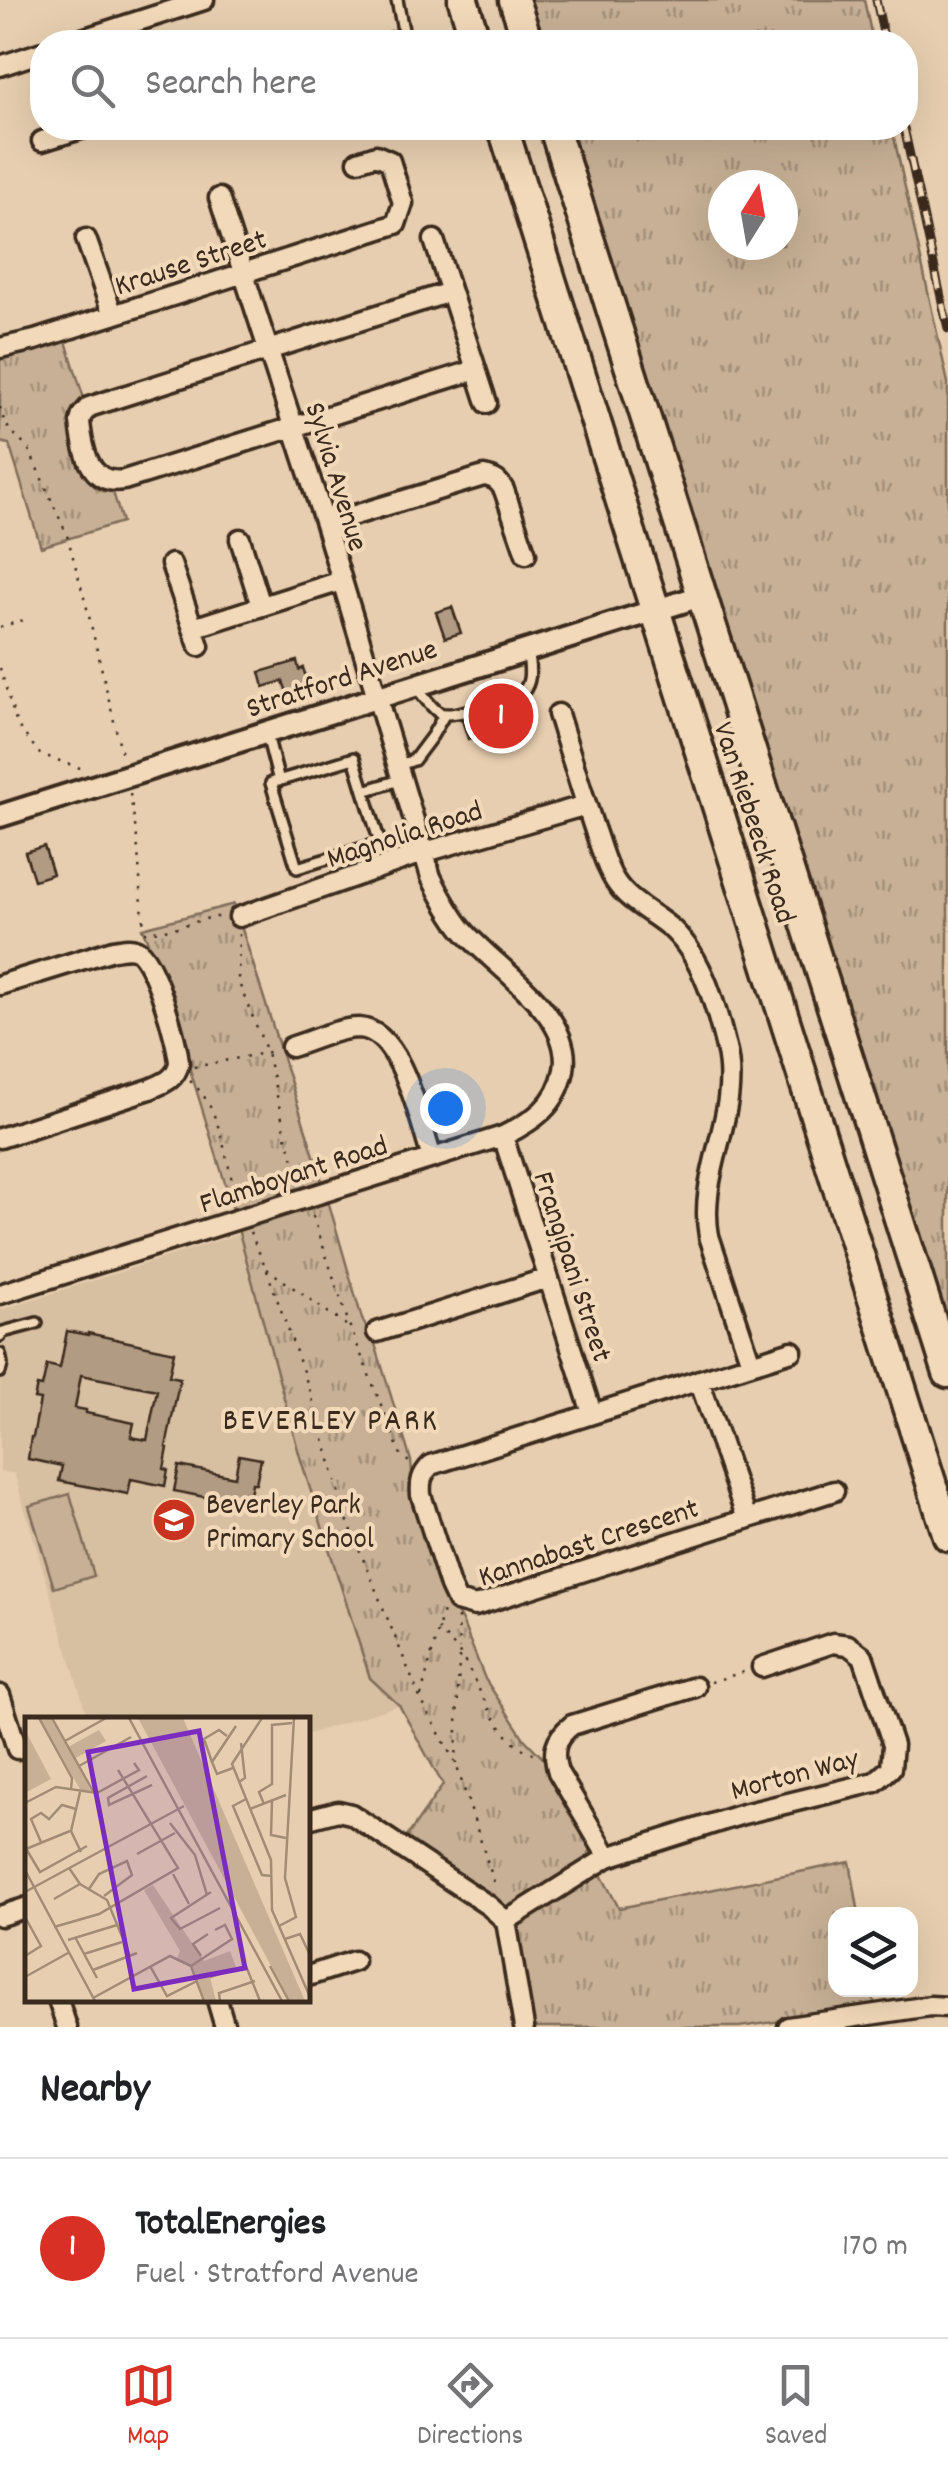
<!DOCTYPE html>
<html lang="en">
<head>
<meta charset="utf-8">
<style>
  body { margin:0; font-family:Dekko,sans-serif; background:#f6f6f6; color:#202124 }
  .controls { position:absolute; right:30px; bottom:30px; display:grid; overflow:hidden; border-radius:20px; box-shadow:0 10px 40px #0002 }
  .controls button { width:90px; height:90px; display:grid; place-items:center; padding:0; border:0; border-bottom:2px solid #e0e0e0; background:#fff; color:#202124; font:50px sans-serif }
  .compass { position:absolute; left:708px; top:170px; width:90px; height:90px; border-radius:50%; background:#fff; box-shadow:0 10px 40px #0002; rotate:11deg }
  .you { position:absolute; left:445px; top:1108px; width:35px; height:35px; margin:-25px; border:8px solid #fff; border-radius:50%; background:#1a73e8; box-shadow:0 0 0 15px #1a73e833 }
  .badge { display:grid; place-items:center; width:65px; height:65px; border-radius:50%; background:#d93025; color:#fff; font-size:32px; font-weight:700 }
  .pin { position:absolute; translate:-50% -50%; border:5px solid #fff; box-shadow:0 2px 10px #0006 }
  .list { margin:0; padding:0; list-style:none }
  h2 { display:flex; justify-content:space-between; align-items:center; height:130px; margin:0; padding:0 40px; font-size:42px }
  h2 small { font-size:32px; font-weight:400; color:#757577 }
  .list li { display:grid; grid-template-columns:65px 1fr auto; gap:30px; align-items:center; box-sizing:border-box; height:180px; padding:0 40px; border-top:2px solid #e0e0e0 }
  .list b { display:block; font-size:38px; white-space:nowrap }
  .list p { margin:0; font-size:32px; white-space:nowrap; color:#757577 }
  .list em { font-size:32px; font-style:normal; color:#757577 }
  .icon { flex:none; width:55px; height:55px; fill:none; stroke:currentColor; stroke-width:2; stroke-linecap:round; stroke-linejoin:round }
  .map { position:relative; flex:none; width:948px; height:2027px; overflow:hidden }
  .search { position:absolute; background:#fff; box-shadow:0 10px 40px #0002; left:30px; right:30px; top:30px; height:110px; display:flex; align-items:center; gap:25px; box-sizing:border-box; padding:0 35px; border-radius:40px; color:#757577; font-size:38px }
  .sheet { height:310px; background:#fff }
  nav { display:flex; justify-content:space-around; align-items:center; box-sizing:border-box; height:140px; border-top:2px solid #e0e0e0; background:#fff; font-size:28px; color:#757577 }
  nav a { display:grid; justify-items:center; gap:5px }
  nav .on { color:#d93025 }
  .map>svg:first-child { display:block }
  .built { fill:#d7bfa2 }
  .grass { fill:url(#grass-tufts); stroke:#816d5a; stroke-width:2.5; fill-rule:evenodd }
  .pitch { fill:#c7b095; stroke:#816d5a; stroke-width:2.5 }
  .building { fill:#b19b83; stroke:#3b2a1e; stroke-width:2.5; fill-rule:evenodd }
  .lines { fill:none; stroke-linecap:round; stroke-linejoin:round }
  .service-casing { stroke:#3b2a1e; stroke-width:16 }
  .minor-casing { stroke:#3b2a1e; stroke-width:25 }
  .tertiary-casing { stroke:#3b2a1e; stroke-width:28 }
  .primary-casing { stroke:#3b2a1e; stroke-width:35 }
  .path { stroke:#3b2a1e; stroke-width:2.5; stroke-dasharray:2.5 8; stroke-linecap:butt }
  .service { stroke:#f2d9b9; stroke-width:9 }
  .minor { stroke:#f2d9b9; stroke-width:18 }
  .tertiary { stroke:#f2d9b9; stroke-width:20 }
  .primary { stroke:#f2d9b9; stroke-width:28 }
  .rail-casing { stroke:#3b2a1e; stroke-width:9 }
  .rail { stroke:#f2d9b9; stroke-width:5; stroke-dasharray:15; stroke-linecap:butt }
  .labels { text-anchor:middle; stroke-width:8; stroke-linejoin:round; paint-order:stroke }
  .street-label { font-size:30px; fill:#3b2a1e; stroke:#f2d9b9 }
  .poi-label { font-size:30px; fill:#3b2a1e; stroke:#f2d9b9; text-anchor:start }
  .neighbourhood-label { font-size:32px; letter-spacing:2.5px; fill:#3b2a1e; stroke:#f2d9b9 }
  .inset-road { fill:none; stroke:#a28c76; stroke-width:2.5 }
  .view { fill:#7b2cbf; fill-opacity:0.15; stroke:#7b2cbf; stroke-width:5 }
  .inset-edge { fill:none; stroke:#3b2a1e; stroke-width:5 }
</style>
</head>
<body>
<div class="map">
<svg width="948" height="2027" viewBox="0 0 948 2027">
  <defs>
    <pattern id="grass-tufts" width="24" height="20" patternUnits="userSpaceOnUse" patternTransform="scale(2.5)"><rect width="24" height="20" fill="#c7b095"/><path d="M3 7l-1-3M5 7V3M7 7l1-3M15 17l-1-3M17 17v-4M19 17l1-3" fill="none" stroke="#a38f79"/></pattern>
  </defs>
  <rect width="100%" height="100%" fill="#e7ceb0"/>
  <filter id="ink" filterUnits="userSpaceOnUse"><feTurbulence type="fractalNoise" baseFrequency=".01" numOctaves="2"/><feDisplacementMap in="SourceGraphic" scale="20" xChannelSelector="R" yChannelSelector="G"/><feConvolveMatrix kernelMatrix="1 2 1 2 8 2 1 2 1" color-interpolation-filters="sRGB"/></filter>
  <g filter="url(#ink)">
    <!-- built -->
    <path class="built" d="M239,1234l61,223 70,221 29,27 -91,29v-14l-220,-1 -74,-246 -14,-1v-162z"/>
    <!-- grass -->
    <path class="grass" d="M528,0h336l9,42h-332z
      M568,128h324l56,255v966zM723,185h60v60h-60z
      M65,338l20,64 -10,31 18,52 9,6 11,1 9,30 -81,25 -32,-103 -9,-2v-86z
      M234,904l89,280 -89,28 -76,-246 -16,-38z
      M327,1197l35,122 13,25 36,117 3,35 31,95 17,30 23,58 40,61 23,23 42,77 1,8 -4,12 -72,47 -6,1 -11,-4 -92,-66 37,-53 -44,-80 -29,-27 -70,-221 -63,-232z
      M850,1862l9,52h-23v76h36l3,18 -136,19h-207l-14,-96 7,-16 73,-46 21,39z"/>
    <!-- pitch -->
    <path class="pitch" d="M70,1494l24,82 -40,12 -25,-82z"/>
    <!-- building -->
    <path class="building" d="M452,607l9,26 -16,5 -9,-26z
      M297,661l2,9 4,-2 8,23 -22,7 -6,-17 -19,6 -4,-15z
      M524,697l7,22 -8,2 3,10 -24,8 -3,-10 -31,10 -7,-22z
      M44,846l9,28 -19,6 -9,-28z
      M67,1331l21,4v-2l86,19 -5,24 11,2 -14,69 2,1 -4,21 4,1 -3,16 -34,-7 -3,15 -69,-13 3,-15 -34,-7 3,-22h2l7,-37 -6,-1 3,-13 5,1 5,-22 13,3zM81,1375l76,15 -10,50 -16,-3 3,-14 -48,-10v-3l-11,-2z
      M239,1455l22,4 -5,24h-4l-3,17 -8,-2 -1,6 -66,-13 5,-25 56,11z"/>
    <g class="lines">
      <!-- service casing -->
      <g class="service-casing">
        <path id="service" d="M375,42l29,-7 -7,-35
          M416,687c7,8 14,19 22,25 13,9 69,-15 85,-20 10,-12 6,-26 5,-40
          M267,735l12,46
          M354,758l26,85 -83,25 -26,-85z
          M396,766l18,-6 18,-24 12,-21
          M364,791l36,-11
          M0,1336l3,-4 34,-9
          M0,1354l2,10 -2,8"/>
      </g>
      <!-- minor casing -->
      <g class="minor-casing">
        <path id="minor" d="M73,42l131,-42
          M0,66l42,-14
          M42,141l42,-13
          M86,239l27,76
          M434,240l53,163
          M450,292l-361,115 -7,8 -2,7c3,28 9,64 44,58l351,-110
          M0,348l35,-8 361,-116 7,-21 -13,-42 -14,-6 -18,6
          M325,524l159,-48c11,2 15,5 20,14l22,64
          M240,539l21,67
          M171,564l28,82
          M193,628l148,-47
          M558,714c12,39 24,78 37,117 6,16 10,35 20,50 14,22 39,32 58,49 31,30 43,77 53,118 16,65 -29,124 -17,188l42,127
          M239,917l183,-64 164,-48
          M0,985l113,-35c9,-1 16,-4 24,0 17,8 41,93 42,113 -3,16 -15,20 -29,26l-150,49
          M291,1047c21,-6 46,-19 68,-19 43,2 61,95 73,130
          M503,1136l89,277
          M0,1294l503,-158c30,-15 54,-30 61,-66 10,-56 -68,-101 -101,-140 -13,-16 -23,-35 -32,-53l-106,-353 -106,-326
          M377,1332l171,-54
          M792,1351l-361,114c-10,10 -11,17 -10,30l29,91 7,15 18,5 359,-115
          M699,1380l48,139
          M0,1695l17,54
          M308,1819l30,-8 13,3 138,92 17,15 18,106
          M608,1857l-50,-85c-6,-20 -4,-33 14,-47l123,-38
          M0,1916l28,-9
          M506,1921l102,-64 135,-43 132,-32 16,-14 2,-23 -30,-89 -15,-11 -15,-2 -71,24
          M308,1976l46,-15
          M58,2000l9,27
          M217,2000l8,27
          M788,2027l142,-21 18,1"/>
      </g>
      <!-- tertiary casing -->
      <g class="tertiary-casing">
        <path id="tertiary" d="M0,816l701,-220"/>
      </g>
      <!-- primary casing -->
      <g class="primary-casing">
        <path id="primary" d="M463,0l13,42
          M514,0l14,42
          M503,128c146,470 300,938 445,1408
          M554,128l394,1245"/>
      </g>
      <!-- path -->
      <path class="path" d="M0,407l5,17 24,26 38,85 21,77 35,147
        M0,627l27,-8
        M0,668l17,57 23,29 46,16
        M130,794l7,44 7,92
        M144,932l27,-3 41,-12h11
        M239,934l-1,47 29,71 20,88 14,40
        M194,1067l80,-16
        M190,1081c33,27 35,83 48,120
        M313,1216l37,111 51,128 9,8
        M250,1232l16,36 44,123 38,131 72,176 36,66 40,124
        M267,1269l79,56
        M458,1617l1,32
        M438,1629c7,8 16,16 22,25 20,30 37,92 77,100
        M711,1682l35,-11
        M421,1696l22,-85
        M456,1764l3,-107"/>
      <!-- service -->
      <use href="#service" class="service"/>
      <!-- minor -->
      <use href="#minor" class="minor"/>
      <!-- tertiary -->
      <use href="#tertiary" class="tertiary"/>
      <!-- primary -->
      <use href="#primary" class="primary"/>
      <!-- rail casing -->
      <g class="rail-casing">
        <path id="rail" d="M876,0l9,42
          M904,128l44,201"/>
      </g>
      <!-- rail -->
      <use href="#rail" class="rail"/>
    </g>
  </g>
  <!-- icons -->
  <defs>
    <g id="school-disc" transform="scale(2.25)"><circle r="9.5" fill="#c8321e" stroke="#f2d9b9"/><path d="M0-5L7-2L0 1L-7-2ZM-4 1L0 2.5L4 1V4Q0 6-4 4Z" fill="#fff"/></g>
  </defs>
  <g fill-rule="evenodd">
    <use href="#school-disc" x="174" y="1520"/>
  </g>
  <g class="labels">
    <!-- street labels -->
    <g class="street-label">
      <text transform="translate(190 261) rotate(-18)" y="10">Krause Street</text>
      <text transform="translate(338 476) rotate(73)" y="10">Sylvia Avenue</text>
      <text transform="translate(341 677) rotate(-18)" y="10">Stratford Avenue</text>
      <text transform="translate(756 822) rotate(72)" y="10">Van Riebeeck Road</text>
      <text transform="translate(404 833) rotate(-18)" y="10">Magnolia Road</text>
      <text transform="translate(293 1173) rotate(-18)" y="10">Flamboyant Road</text>
      <text transform="translate(574 1266) rotate(72)" y="10">Frangipani Street</text>
      <text transform="translate(588 1541) rotate(-18)" y="10">Kannabast Crescent</text>
      <text transform="translate(794 1773) rotate(-15)" y="10">Morton Way</text>
    </g>
    <!-- poi labels -->
    <g class="poi-label">
      <text x="206" y="1513">Beverley Park<tspan x="206" dy="34">Primary School</tspan></text>
    </g>
    <!-- neighbourhood labels -->
    <g class="neighbourhood-label">
      <text x="331" y="1429">BEVERLEY PARK</text>
    </g>
  </g>
  <!-- overview -->
  <g transform="translate(25 1717)">
    <rect width="285" height="285" fill="#e7ceb0"/>
    <path d="M15,1h11l17,29 31,-17 7,11 -32,18 17,32h-10zM113,1h45l122,283h-15zM0,13l26,49 -26,14zM128,168l51,76 26,-10 6,16 -26,10 6,24h-11l-12,-34 -16,-9 3,-7 -36,-61z" fill="#c7b095"/>
    <path class="inset-road" d="M14,1l33,60 -1,12M27,1l42,75M104,1l153,283M237,1l-30,46 39,96 1,50 38,87M40,24l41,-23M187,45l-8,-23 15,-9 8,6M54,49l52,-29M208,51l-16,6 -5,-12 24,-36M122,59l-39,22 1,7 43,-20M214,65l6,-4 -4,-35M55,75l-9,39 10,21M221,82l-13,7 29,69 10,1M247,84l-1,34 15,3M0,86l31,-16 41,6 42,-23 -5,-7M239,87l-5,-12 13,-8v-59l20,-2M225,92l36,-14M145,106l25,32 12,40M16,125l-10,-23 10,-6 8,6 13,-14 14,4M0,130l15,25 47,-26M1,132l44,-18M112,137l38,-21M44,151l11,16 27,16 23,56M0,153l70,131M148,157l16,30M64,172l10,-15 28,-13 5,14 -28,21M0,175l159,-86M186,175l-40,26 9,11 40,-21M29,182l26,-15M0,200l16,29 -16,10M254,209l17,-9 -11,-39 9,-160M29,210l45,-13 79,-46 -60,-98M50,220l22,41M260,222l15,-5 10,21M43,223l49,-15M59,237l38,-12M176,239l-8,-12 15,-10M125,249l17,30 30,-15M166,249l41,-27 -7,-14 -10,5M245,249l19,35M68,253l44,-17M0,260l43,-24M185,260l36,-11 14,35M68,281l77,-42 21,10 13,35M195,284l-1,-8 36,-12"/>
    <path class="view" d="M174,14l46,237 -111,21 -46,-237z"/>
    <rect width="285" height="285" class="inset-edge"/>
  </g>
</svg>
<div class="controls">
<button><svg class="icon" aria-label="layers" viewBox="0 0 24 24"><path d="M12 4l9 5-9 5-9-5zM3 14l9 5 9-5"/></svg></button>
</div>
<svg class="compass" viewBox="-18 -18 36 36"><path d="M0-13l5 13h-10z" fill="#e53935"/><path d="M0 13l5-13h-10z" fill="#757577"/></svg>
<div class="you"></div>
<div class="pin badge" style="left:501px;top:716px">1</div>
<div class="search"><svg class="icon" aria-label="search" viewBox="0 0 24 24"><circle cx="10" cy="10" r="6"/><path d="M15 15l6 6"/></svg>Search here</div>
</div>
<section class="sheet">
<h2>Nearby<small></small></h2>
<ul class="list">
<li><span class="badge">1</span><div><b>TotalEnergies</b><p>Fuel · Stratford Avenue</p></div><em>170 m</em></li>
</ul>
</section>
<nav>
<a class="on"><svg class="icon" aria-label="map" viewBox="0 0 24 24"><path d="M3 6l6-2 6 2 6-2v14l-6 2-6-2-6 2zM9 4v14M15 6v14"/></svg>Map</a>
<a><svg class="icon" aria-label="directions" viewBox="0 0 24 24"><path d="M12 3l9 9-9 9-9-9zM9 14v-3h6M13 9l2 2-2 2"/></svg>Directions</a>
<a><svg class="icon" aria-label="saved" viewBox="0 0 24 24"><path d="M7 4h10v16l-5-4-5 4z"/></svg>Saved</a>
</nav>
</body>
</html>
